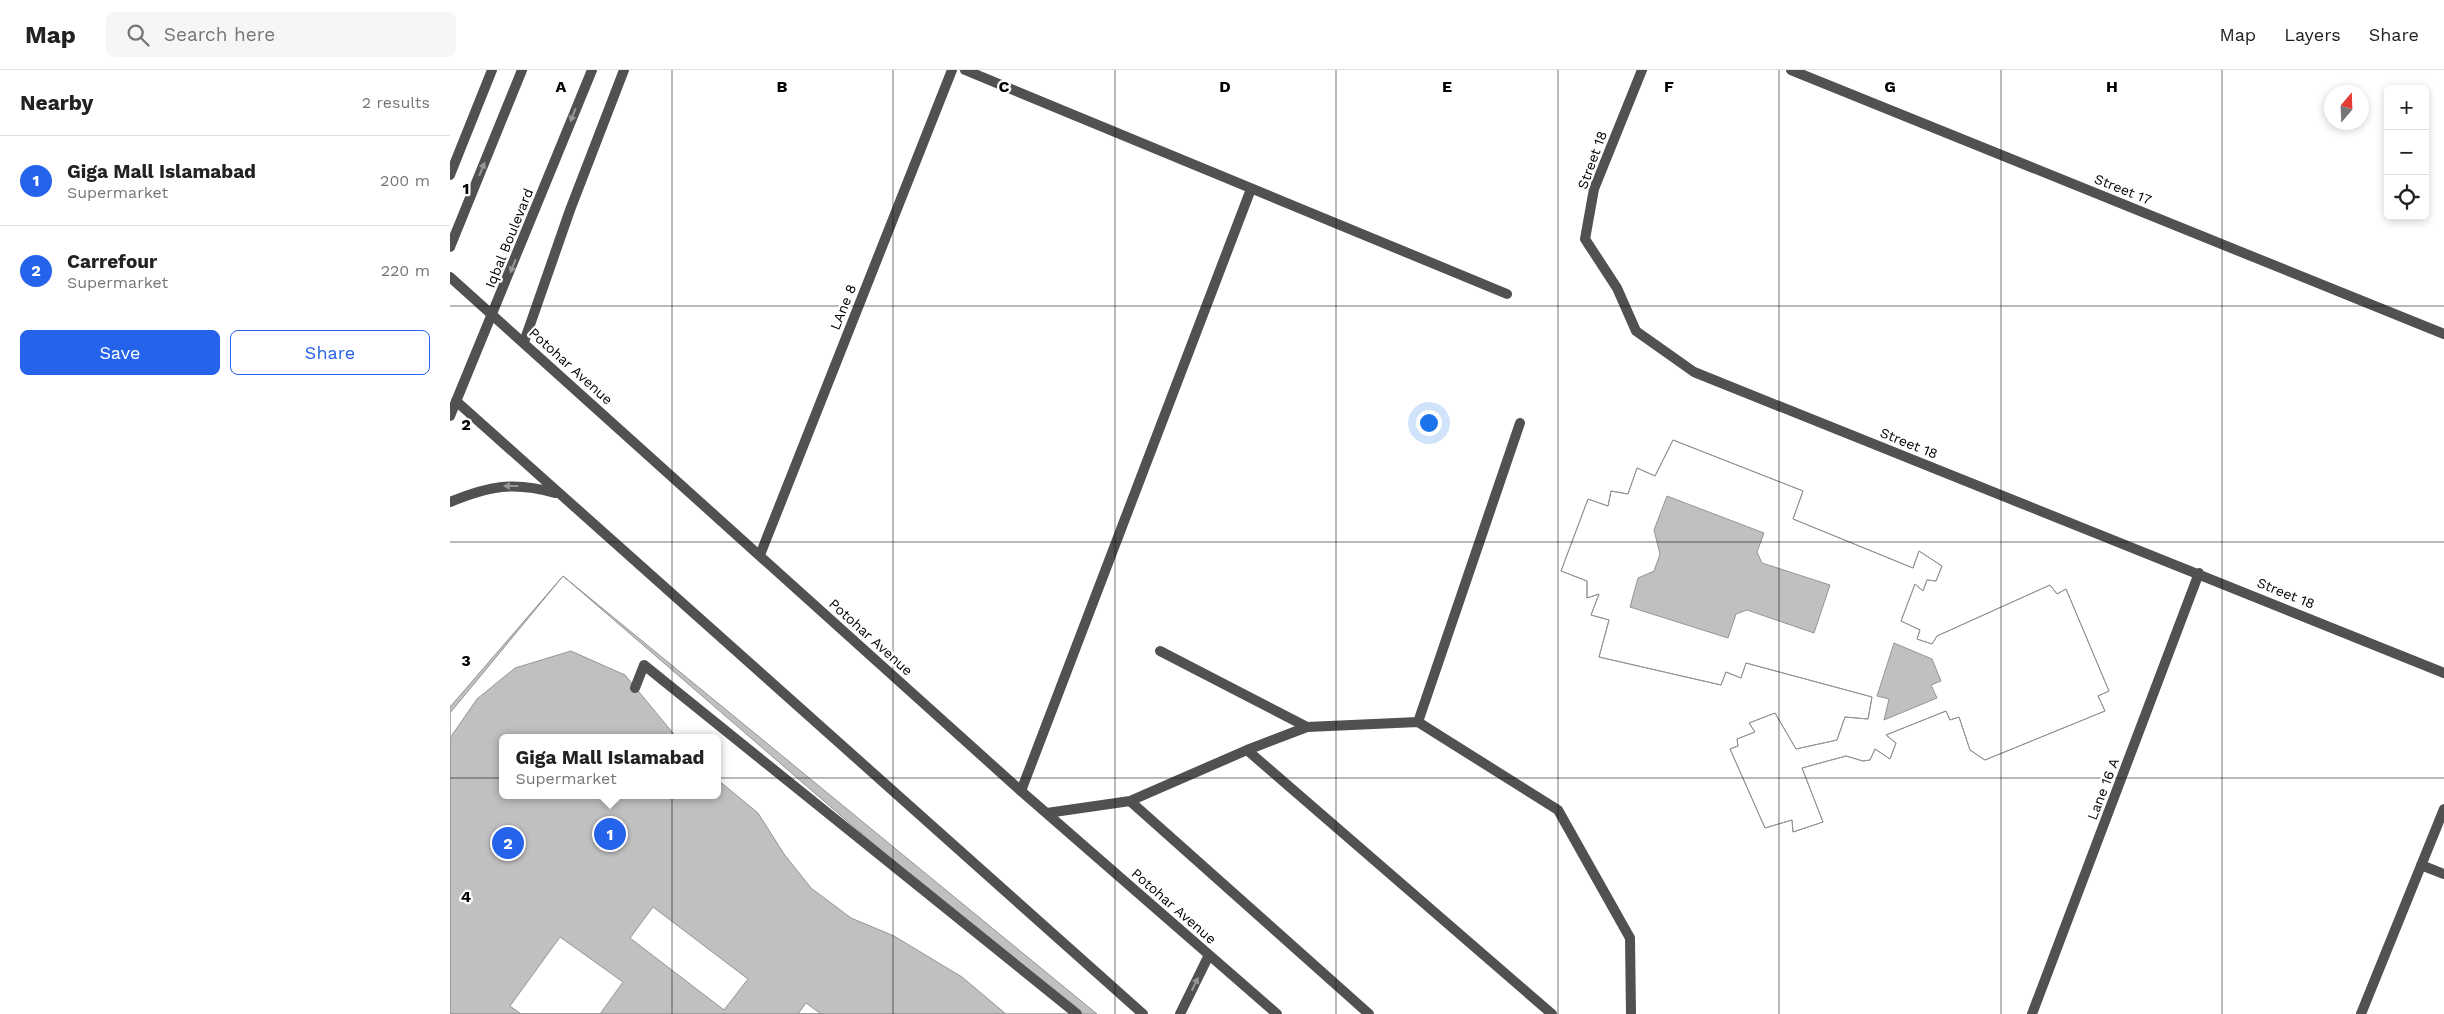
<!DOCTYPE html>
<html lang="en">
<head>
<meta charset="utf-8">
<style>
  body { margin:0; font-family:"Work Sans",sans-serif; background:#f6f6f6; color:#222 }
  .controls { position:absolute; right:15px; top:15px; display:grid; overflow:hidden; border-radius:8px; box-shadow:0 2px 8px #0003 }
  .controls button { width:45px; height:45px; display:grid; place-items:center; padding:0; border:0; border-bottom:1px solid #e0e0e0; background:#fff; color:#222; font:25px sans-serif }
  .compass { position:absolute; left:1874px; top:15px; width:45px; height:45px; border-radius:50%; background:#fff; box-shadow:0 2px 8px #0003; rotate:19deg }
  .you { position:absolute; left:978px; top:352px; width:18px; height:18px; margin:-12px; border:4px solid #fff; border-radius:50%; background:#1a73e8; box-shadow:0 0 0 8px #1a73e833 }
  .badge { display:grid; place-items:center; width:32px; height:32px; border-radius:50%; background:#2563eb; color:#fff; font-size:16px; font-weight:700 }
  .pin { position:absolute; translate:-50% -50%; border:2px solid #fff; box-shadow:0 1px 5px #0006 }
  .popup { position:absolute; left:49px; top:664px; width:222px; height:65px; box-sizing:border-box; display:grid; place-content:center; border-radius:8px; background:#fff; filter:drop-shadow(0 1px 4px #0005); font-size:16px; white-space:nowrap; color:#767676 }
  .popup b { font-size:19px; color:#222 }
  .popup::after { content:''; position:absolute; left:50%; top:100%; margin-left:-10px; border:10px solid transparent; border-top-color:#fff }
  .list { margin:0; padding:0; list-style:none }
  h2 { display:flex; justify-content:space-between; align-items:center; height:65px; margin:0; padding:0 20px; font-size:21px }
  h2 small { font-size:16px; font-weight:400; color:#767676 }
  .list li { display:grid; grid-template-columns:32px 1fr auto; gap:15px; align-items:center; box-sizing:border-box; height:90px; padding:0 20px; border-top:1px solid #e0e0e0 }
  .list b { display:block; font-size:19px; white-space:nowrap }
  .list p { margin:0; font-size:16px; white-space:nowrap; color:#767676 }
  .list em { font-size:16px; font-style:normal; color:#767676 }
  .actions { display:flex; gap:10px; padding:15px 20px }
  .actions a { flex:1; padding:11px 0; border:1px solid #2563eb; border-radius:8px; text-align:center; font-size:18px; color:#2563eb }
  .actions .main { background:#2563eb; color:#fff }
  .icon { flex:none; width:28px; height:28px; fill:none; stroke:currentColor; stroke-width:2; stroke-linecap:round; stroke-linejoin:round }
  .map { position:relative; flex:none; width:1994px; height:944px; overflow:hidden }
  header { display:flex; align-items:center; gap:30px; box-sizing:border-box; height:70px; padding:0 25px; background:#fff; border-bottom:1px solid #e0e0e0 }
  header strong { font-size:24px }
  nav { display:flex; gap:28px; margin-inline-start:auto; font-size:18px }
  .search { width:350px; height:45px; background:#f6f6f6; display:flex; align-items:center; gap:12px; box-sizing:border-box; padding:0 18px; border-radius:8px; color:#767676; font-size:19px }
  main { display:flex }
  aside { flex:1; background:#fff }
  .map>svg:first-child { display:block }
  .building { fill:#c0c0c0; stroke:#959595; fill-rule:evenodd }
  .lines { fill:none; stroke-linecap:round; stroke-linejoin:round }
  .service { stroke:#515151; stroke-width:10 }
  .minor { stroke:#515151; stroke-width:10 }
  .tertiary { stroke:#515151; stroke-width:10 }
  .oneway { fill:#979797 }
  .grid { fill:none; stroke:#000; stroke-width:1; stroke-opacity:0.55 }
  .labels { text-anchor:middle; stroke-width:4.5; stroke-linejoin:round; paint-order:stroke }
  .street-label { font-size:14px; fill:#000; stroke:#fff }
  .grid-label { font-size:16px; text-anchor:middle; font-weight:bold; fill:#000; stroke:#fff; stroke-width:4.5; stroke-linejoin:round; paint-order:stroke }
</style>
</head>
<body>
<header>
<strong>Map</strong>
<div class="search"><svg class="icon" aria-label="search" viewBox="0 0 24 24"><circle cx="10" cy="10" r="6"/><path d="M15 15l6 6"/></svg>Search here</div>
<nav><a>Map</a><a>Layers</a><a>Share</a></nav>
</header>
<main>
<aside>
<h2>Nearby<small>2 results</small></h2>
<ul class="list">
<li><span class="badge">1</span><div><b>Giga Mall Islamabad</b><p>Supermarket</p></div><em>200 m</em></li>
<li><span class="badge">2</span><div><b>Carrefour</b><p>Supermarket</p></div><em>220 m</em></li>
</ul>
<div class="actions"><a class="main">Save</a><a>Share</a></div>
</aside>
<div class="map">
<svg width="1994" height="944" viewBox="0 0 1994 944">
  <rect width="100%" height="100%" fill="#fff"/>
  <!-- building -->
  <path class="building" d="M1223,370l130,51 -10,28 120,49 6,-17 23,15 -6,15 -9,-1 -4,11 -8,-7 -14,37 19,9 -3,9 15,5 5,-8 113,-51 7,9 9,-5 43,102 -11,5 7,15 -120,49 -15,-10 -11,-33 -9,3 -4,-9 -60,24 10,8 -6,16 -15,-10 -5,11 -7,1 -17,-5 -44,12 21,54 -30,10 -1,-12 -27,8 -35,-79 8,-3 -1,-7 18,-7 -6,-9 26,-10 21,36 41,-9 8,-23 23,2 4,-22 -126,-34 -5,15 -15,-6 -5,13 -122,-28 10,-37 -18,-5 8,-21 -12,4v-17l-26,-10 27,-72 20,7 3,-15 17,3 9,-26 18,8zM1217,426l97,37 -7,19 5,11 68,22 -16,48 -67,-23 -11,4 -8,24 -98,-31 8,-29 16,-7 6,-17 -6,-24zM1444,573l38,16 9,22 -10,4 6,13 -53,22 5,-21 -12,-3z
    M1223,370l130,51 -10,28 120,49 6,-17 23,15 -6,15 -9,-1 -4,11 -8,-7 -14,37 19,9 -3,9 15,5 5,-8 113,-51 7,9 9,-5 43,102 -11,5 7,15 -120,49 -15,-10 -11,-33 -9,3 -4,-9 -60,24 10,8 -6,16 -15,-10 -5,11 -7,1 -17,-5 -44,12 21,54 -30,10 -1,-12 -27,8 -35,-79 8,-3 -1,-7 18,-7 -6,-9 26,-10 21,36 41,-9 8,-23 23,2 4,-22 -126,-34 -5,15 -15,-6 -5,13 -122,-28 10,-37 -18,-5 8,-21 -12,4v-17l-26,-10 27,-72 20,7 3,-15 17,3 9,-26 18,8z
    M113,506l508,438h-621v-307zM52,668h216v57h-216z
    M113,506l534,438h-647v-301zM52,668h216v57h-216z
    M121,581l54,24 52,63h-175v57h216v-15l40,33 26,41 27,34 40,30 43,18 68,41 44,37h-556v-276l27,-39 38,-31z
    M203,837l95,72 -24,31 -94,-72z
    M110,867l63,45 -23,32h-79l-11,-8z
    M356,933l15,11h-23z"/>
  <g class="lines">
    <!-- service -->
    <path class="service" d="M0,105l42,-105
      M6,331l687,613
      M0,432c39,-16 64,-21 105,-9
      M710,581l147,76
      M185,618l9,-23 433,349
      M968,652l102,-299
      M797,680l305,264
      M680,731l239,213
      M597,743l83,-12 117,-51 60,-23 111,-5 140,88 72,128 1,76"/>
    <!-- minor -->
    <path class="minor" d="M515,0l542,224
      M1192,0l-48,119 -9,50 32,49 19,43 58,41 750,301
      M1341,0l653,264
      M74,272l46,-132 54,-140
      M310,485l192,-485
      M571,721l230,-602
      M1971,795l23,9
      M1582,944l167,-441
      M1911,944l83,-205"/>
    <!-- tertiary -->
    <path class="tertiary" d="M0,177l72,-177
      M0,207l571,514 256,223
      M0,346l142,-346
      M730,944l29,-59"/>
  </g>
  <!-- one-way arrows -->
  <defs><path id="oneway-solid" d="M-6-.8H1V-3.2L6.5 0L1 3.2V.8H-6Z" transform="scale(1.25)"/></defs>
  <g class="oneway">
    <use href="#oneway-solid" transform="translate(123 45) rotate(112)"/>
    <use href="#oneway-solid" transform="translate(32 99) rotate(-68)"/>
    <use href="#oneway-solid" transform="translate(63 196) rotate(112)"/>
    <use href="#oneway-solid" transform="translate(61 416) rotate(180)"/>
    <use href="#oneway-solid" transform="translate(745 914) rotate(-64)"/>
  </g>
  <!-- grid -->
  <path class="grid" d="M222,0v944M443,0v944M665,0v944M886,0v944M1108,0v944M1329,0v944M1551,0v944M1772,0v944M0,236h1994M0,472h1994M0,708h1994"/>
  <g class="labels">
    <!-- street labels -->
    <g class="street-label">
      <text transform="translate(1142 90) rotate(-70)" y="5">Street 18</text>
      <text transform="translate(1673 119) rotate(22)" y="5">Street 17</text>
      <text transform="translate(59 168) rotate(-68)" y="5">Iqbal Boulevard</text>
      <text transform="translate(393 237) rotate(-68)" y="5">LAne 8</text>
      <text transform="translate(121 296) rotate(42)" y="5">Potohar Avenue</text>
      <text transform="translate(1459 373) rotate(22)" y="5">Street 18</text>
      <text transform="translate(1836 523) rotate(22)" y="5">Street 18</text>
      <text transform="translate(421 567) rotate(42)" y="5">Potohar Avenue</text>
      <text transform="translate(1653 719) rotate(-69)" y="5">Lane 16 A</text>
      <text transform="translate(724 836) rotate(41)" y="5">Potohar Avenue</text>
    </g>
  </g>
  <g class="grid-label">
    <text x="111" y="22">A</text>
    <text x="332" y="22">B</text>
    <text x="554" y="22">C</text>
    <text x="775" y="22">D</text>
    <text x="997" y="22">E</text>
    <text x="1219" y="22">F</text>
    <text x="1440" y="22">G</text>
    <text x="1662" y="22">H</text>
    <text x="16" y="124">1</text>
    <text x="16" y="360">2</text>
    <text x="16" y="596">3</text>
    <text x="16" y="832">4</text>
  </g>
</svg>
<div class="controls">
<button>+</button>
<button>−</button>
<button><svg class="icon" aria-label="locate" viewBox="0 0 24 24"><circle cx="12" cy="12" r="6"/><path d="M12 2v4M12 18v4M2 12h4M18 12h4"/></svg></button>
</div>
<svg class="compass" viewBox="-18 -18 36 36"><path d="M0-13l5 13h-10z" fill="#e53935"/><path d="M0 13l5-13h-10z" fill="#767676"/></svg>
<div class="you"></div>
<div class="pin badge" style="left:160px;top:764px">1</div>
<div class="popup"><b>Giga Mall Islamabad</b>Supermarket</div>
<div class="pin badge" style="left:58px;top:773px">2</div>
</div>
</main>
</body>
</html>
